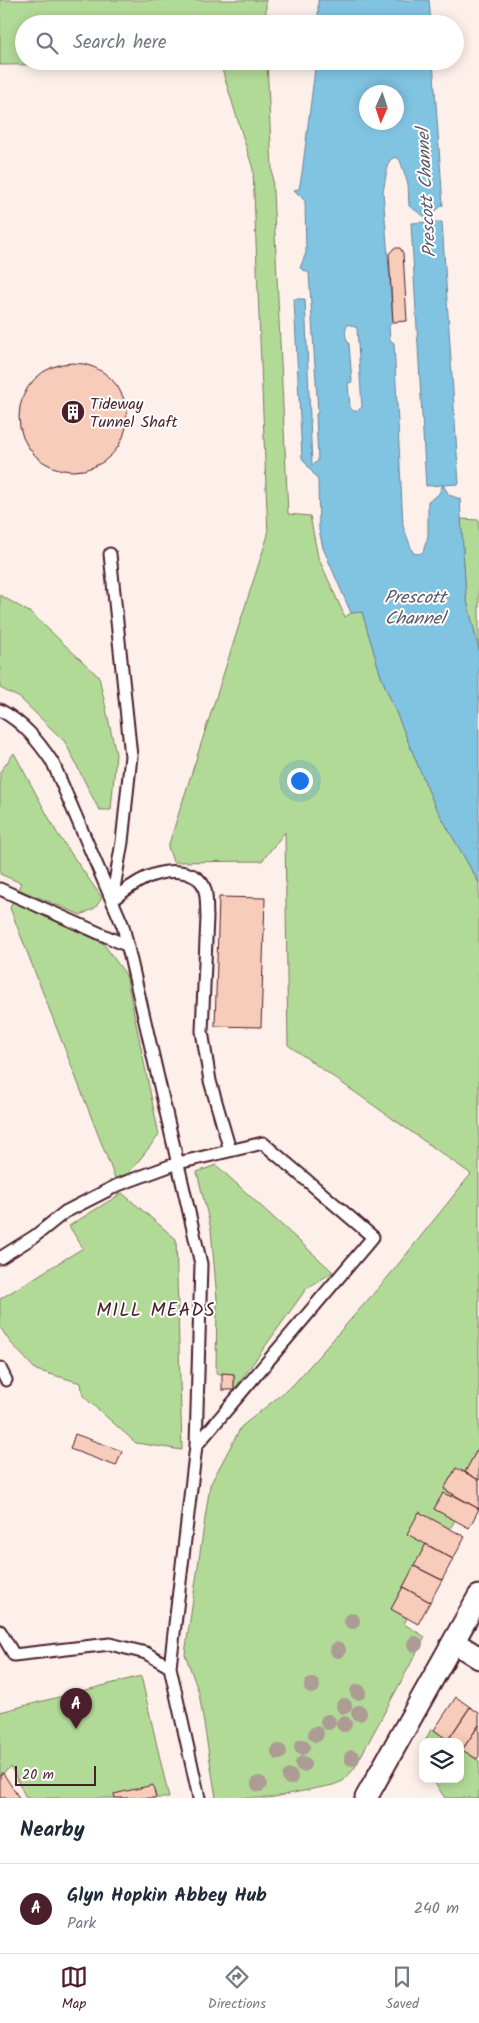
<!DOCTYPE html>
<html lang="en">
<head>
<meta charset="utf-8">
<style>
  body { margin:0; font-family:Kalam,sans-serif; background:#f2f2f3; color:#1f2937 }
  .controls { position:absolute; right:15px; bottom:15px; display:grid; overflow:hidden; border-radius:10px; box-shadow:0 2px 12px #0003 }
  .controls button { width:45px; height:45px; display:grid; place-items:center; padding:0; border:0; border-bottom:1px solid #e0e1e3; background:#fff; color:#1f2937; font:25px sans-serif }
  .compass { position:absolute; left:359px; top:85px; width:45px; height:45px; border-radius:50%; background:#fff; box-shadow:0 2px 12px #0003; rotate:183deg }
  .scale { position:absolute; left:15px; bottom:12px; width:81px; box-sizing:border-box; padding-left:5px; border:2px solid #4a1f2b; border-top:0; font-size:14px; line-height:18px; white-space:nowrap; color:#4a1f2b; -webkit-text-stroke:4px #fff; paint-order:stroke }
  .you { position:absolute; left:299px; top:780px; width:18px; height:18px; margin:-12px; border:4px solid #fff; border-radius:50%; background:#1a73e8; box-shadow:0 0 0 8px #1a73e833 }
  .badge { display:grid; place-items:center; width:32px; height:32px; border-radius:50%; background:#4a1f2b; color:#fff; font-size:16px; font-weight:700 }
  .pin { position:absolute; translate:-50% -41px; filter:drop-shadow(0 1px 2px #0008) }
  .pin::after { content:''; position:absolute; top:26px; width:18px; height:15px; background:inherit; clip-path:polygon(0 0,100% 0,50% 100%) }
  .list { margin:0; padding:0; list-style:none }
  h2 { display:flex; justify-content:space-between; align-items:center; height:65px; margin:0; padding:0 20px; font-size:21px }
  h2 small { font-size:16px; font-weight:400; color:#747a83 }
  .list li { display:grid; grid-template-columns:32px 1fr auto; gap:15px; align-items:center; box-sizing:border-box; height:90px; padding:0 20px; border-top:1px solid #e0e1e3 }
  .list b { display:block; font-size:19px; white-space:nowrap }
  .list p { margin:0; font-size:16px; white-space:nowrap; color:#747a83 }
  .list em { font-size:16px; font-style:normal; color:#747a83 }
  .icon { flex:none; width:28px; height:28px; fill:none; stroke:currentColor; stroke-width:2; stroke-linecap:round; stroke-linejoin:round }
  .map { position:relative; flex:none; width:479px; height:1798px; overflow:hidden }
  .search { position:absolute; background:#fff; box-shadow:0 2px 12px #0003; left:15px; right:15px; top:15px; height:55px; display:flex; align-items:center; gap:12px; box-sizing:border-box; padding:0 18px; border-radius:28px; color:#747a83; font-size:19px }
  .sheet { height:155px; background:#fff }
  nav { display:flex; justify-content:space-around; align-items:center; box-sizing:border-box; height:70px; border-top:1px solid #e0e1e3; background:#fff; font-size:14px; color:#747a83 }
  nav a { display:grid; justify-items:center; gap:2px }
  nav .on { color:#4a1f2b }
  .map>svg:first-child { display:block }
  .green { fill:#b2da97; stroke:#7e7c61 }
  .water { fill:#81c4e2; stroke:#6b8299; fill-rule:evenodd }
  .building { fill:#f8ccba; stroke:#4a1f2b }
  .lines { fill:none; stroke-linecap:round; stroke-linejoin:round }
  .lane-casing { stroke:#4a1f2b; stroke-width:15 }
  .street-casing { stroke:#4a1f2b; stroke-width:25 }
  .lane { stroke:#fff; stroke-width:11 }
  .street { stroke:#fff; stroke-width:21 }
  .tree { fill:#ac9c93 }
  .labels { text-anchor:middle; stroke-width:4; stroke-linejoin:round; paint-order:stroke }
  .poi-label { font-size:16px; fill:#4a1f2b; stroke:#fff; text-anchor:start }
  .water-label { font-size:18px; font-style:italic; fill:#5d596b; stroke:#fff }
  .quarter-label { font-size:19px; letter-spacing:1px; fill:#4a1f2b; stroke:#fff }
</style>
</head>
<body>
<div class="map">
<svg width="479" height="1798" viewBox="0 0 479 1798">
  <rect width="100%" height="100%" fill="#fdf0ea"/>
  <filter id="ink" filterUnits="userSpaceOnUse"><feTurbulence type="fractalNoise" baseFrequency=".02" numOctaves="2"/><feDisplacementMap in="SourceGraphic" scale="10" xChannelSelector="R" yChannelSelector="G"/><feConvolveMatrix kernelMatrix="1 2 1 2 8 2 1 2 1" color-interpolation-filters="sRGB"/></filter>
  <g filter="url(#ink)">
    <!-- green -->
    <path class="green" d="M0,0h266v24h-242v37h243l21,453 22,2 8,41 27,60 6,-4 11,-1 19,64 53,128 45,79v563l-14,26 -9,-4 -12,21 9,6 -1,2 -9,-4 -9,16 21,11 -5,9 -31,-17 7,32 -35,65 16,9 -3,6 21,13 -71,132 -11,12 -10,4 -64,13h-53l-17,-105 -14,-39 25,-169 31,-58 52,-42 95,-108 83,-103 -183,-129 -3,-213 -23,29 -89,1 -5,-15 100,-312 -15,-366 -33,-106 -220,2z
      M461,519l18,1v130l-13,-53z
      M0,595l31,18 68,64 17,77 -5,56h-11l-3,-4 -32,-64 -45,-44 -20,-10z
      M14,753l43,80 45,65 -7,10 -14,7 -63,-26 3,-6 -21,-9v-102z
      M13,901l90,42 23,32 33,160 -30,38 -14,5 -105,-270z
      M216,1165l117,107 -27,17 -72,101v-16h-18l1,-75 -6,-70 -14,-57z
      M122,1193l54,46 6,211 -46,-7 -53,-47 -2,-13 -45,-13 -26,-28 -10,-15v-28l83,-51 -14,-22z
      M141,1676l28,122h-143l-15,-31 -11,8v-63z
      M431,1729l3,1 17,12h-26z
      M460,1748l19,13v37h-34l-13,-19h28z"/>
    <!-- water -->
    <path class="water" d="M318,0h111l2,24h-113z
      M316,61h117l10,144 -14,11 -2,6h15l17,262 -16,1 6,10 11,4 6,98 13,53v233l-45,-79 -53,-128 -19,-64 -11,1 -28,-65 -4,-18 -1,-50 -16,-22 -8,-159h11l7,166 6,-4 -2,-47 2,-2 -9,-139 -9,-5 6,-15 -1,-52 -11,-11 5,-1 3,-16zM396,92v30h-30v-30zM396,157l4,3 8,24 1,22 15,10 3,6 -16,1 15,263 17,-1 -5,10 -10,6v35l-5,16 -4,2 -6,-1 -10,-27 -9,-183 -4,-3 -1,-14 4,-4 -10,-130 5,-28 3,-5zM348,324l9,4 5,79 -5,4h-4l-3,-4 -2,-24 4,-1 -3,-38c-4,-5 -5,-14 -1,-20z"/>
    <!-- building -->
    <path class="building" d="M394,248h6l3,5 4,68 -14,1 -4,-68z
      M19 417a54 54 0 1 1 108 0a54 54 0 1 1-108 0Z
      M219,897l46,1 -4,129 -46,-1z
      M222,1373l12,1v16h-12z
      M75,1434l47,17 -6,15 -46,-17z
      M477,1450l2,1v29l-14,-8z
      M456,1468l23,12v29l-35,-20z
      M443,1493l9,4 1,-2 26,14 -10,19 -35,-19z
      M419,1512l46,25 -12,22 -46,-25z
      M426,1544l27,15 -11,21 -28,-14z
      M414,1566l28,14 -12,22 -27,-15z
      M403,1587l27,15 -12,22 -27,-15z
      M456,1697l14,10 -22,33 -14,-10z
      M470,1707l9,6v12l-17,25 -2,-8 -12,-2z
      M479,1725v31l-2,3 -15,-9z
      M3,1773l9,14 7,11h-19v-23z
      M153,1785l3,13h-41l-1,-4z"/>
    <g class="lines">
      <!-- lane casing -->
      <g class="lane-casing">
        <path id="lane" d="M110,554l21,202 -9,86 -10,58
          M0,710c24,13 38,31 53,53l70,163 78,338 -5,182 -26,221 29,131
          M0,889l128,57
          M112,900c21,-16 45,-34 74,-27 6,2 12,4 16,10 6,9 4,23 5,34l-5,114 8,50 20,69
          M0,1258l35,-22 30,-24 53,-27 60,-22 85,-20 110,94 -177,209
          M0,1368l6,12
          M0,1631l14,24 96,-11 36,9 24,14"/>
      </g>
      <!-- street casing -->
      <g class="street-casing">
        <path id="street" d="M454,1642l25,16
          M366,1798l113,-202"/>
      </g>
      <!-- lane -->
      <use href="#lane" class="lane"/>
      <!-- street -->
      <use href="#street" class="street"/>
    </g>
    <!-- trees -->
    <g class="tree">
      <circle cx="352" cy="1621" r="8"/>
      <circle cx="415" cy="1644" r="8"/>
      <circle cx="338" cy="1650" r="8"/>
      <circle cx="312" cy="1686" r="8"/>
      <circle cx="358" cy="1692" r="8"/>
      <circle cx="344" cy="1706" r="8"/>
      <circle cx="359" cy="1713" r="8"/>
      <circle cx="328" cy="1722" r="8"/>
      <circle cx="344" cy="1724" r="8"/>
      <circle cx="316" cy="1734" r="8"/>
      <circle cx="302" cy="1747" r="8"/>
      <circle cx="279" cy="1752" r="8"/>
      <circle cx="352" cy="1758" r="8"/>
      <circle cx="303" cy="1764" r="8"/>
      <circle cx="290" cy="1777" r="8"/>
      <circle cx="259" cy="1784" r="8"/>
    </g>
  </g>
  <!-- icons -->
  <defs>
    <g id="building-disc" transform="scale(1.25)"><circle r="9.5" fill="#4a1f2b" stroke="#fff"/><path d="M-4-6H4V6H1V3H-1V6H-4ZM-2.5-4.3h1.7v1.8h-1.7ZM.8-4.3h1.7v1.8H.8ZM-2.5-1h1.7V.8h-1.7ZM.8-1h1.7V.8H.8Z" fill="#fff"/></g>
  </defs>
  <g fill-rule="evenodd">
    <use href="#building-disc" x="73" y="412"/>
  </g>
  <g class="labels">
    <!-- poi labels -->
    <g class="poi-label">
      <text x="90" y="409">Tideway<tspan x="90" dy="18">Tunnel Shaft</tspan></text>
    </g>
    <!-- water labels -->
    <g class="water-label">
      <text transform="translate(426 193) rotate(-93)" y="6">Prescott Channel</text>
      <text x="415" y="603">Prescott<tspan x="415" dy="21">Channel</tspan></text>
    </g>
    <!-- quarter labels -->
    <g class="quarter-label">
      <text x="156" y="1316">MILL MEADS</text>
    </g>
  </g>
</svg>
<div class="controls">
<button><svg class="icon" aria-label="layers" viewBox="0 0 24 24"><path d="M12 4l9 5-9 5-9-5zM3 14l9 5 9-5"/></svg></button>
</div>
<svg class="compass" viewBox="-18 -18 36 36"><path d="M0-13l5 13h-10z" fill="#e53935"/><path d="M0 13l5-13h-10z" fill="#747a83"/></svg>
<div class="scale">20 m</div>
<div class="you"></div>
<div class="pin badge" style="left:76px;top:1729px">A</div>
<div class="search"><svg class="icon" aria-label="search" viewBox="0 0 24 24"><circle cx="10" cy="10" r="6"/><path d="M15 15l6 6"/></svg>Search here</div>
</div>
<section class="sheet">
<h2>Nearby<small></small></h2>
<ul class="list">
<li><span class="badge">A</span><div><b>Glyn Hopkin Abbey Hub</b><p>Park</p></div><em>240 m</em></li>
</ul>
</section>
<nav>
<a class="on"><svg class="icon" aria-label="map" viewBox="0 0 24 24"><path d="M3 6l6-2 6 2 6-2v14l-6 2-6-2-6 2zM9 4v14M15 6v14"/></svg>Map</a>
<a><svg class="icon" aria-label="directions" viewBox="0 0 24 24"><path d="M12 3l9 9-9 9-9-9zM9 14v-3h6M13 9l2 2-2 2"/></svg>Directions</a>
<a><svg class="icon" aria-label="saved" viewBox="0 0 24 24"><path d="M7 4h10v16l-5-4-5 4z"/></svg>Saved</a>
</nav>
</body>
</html>
